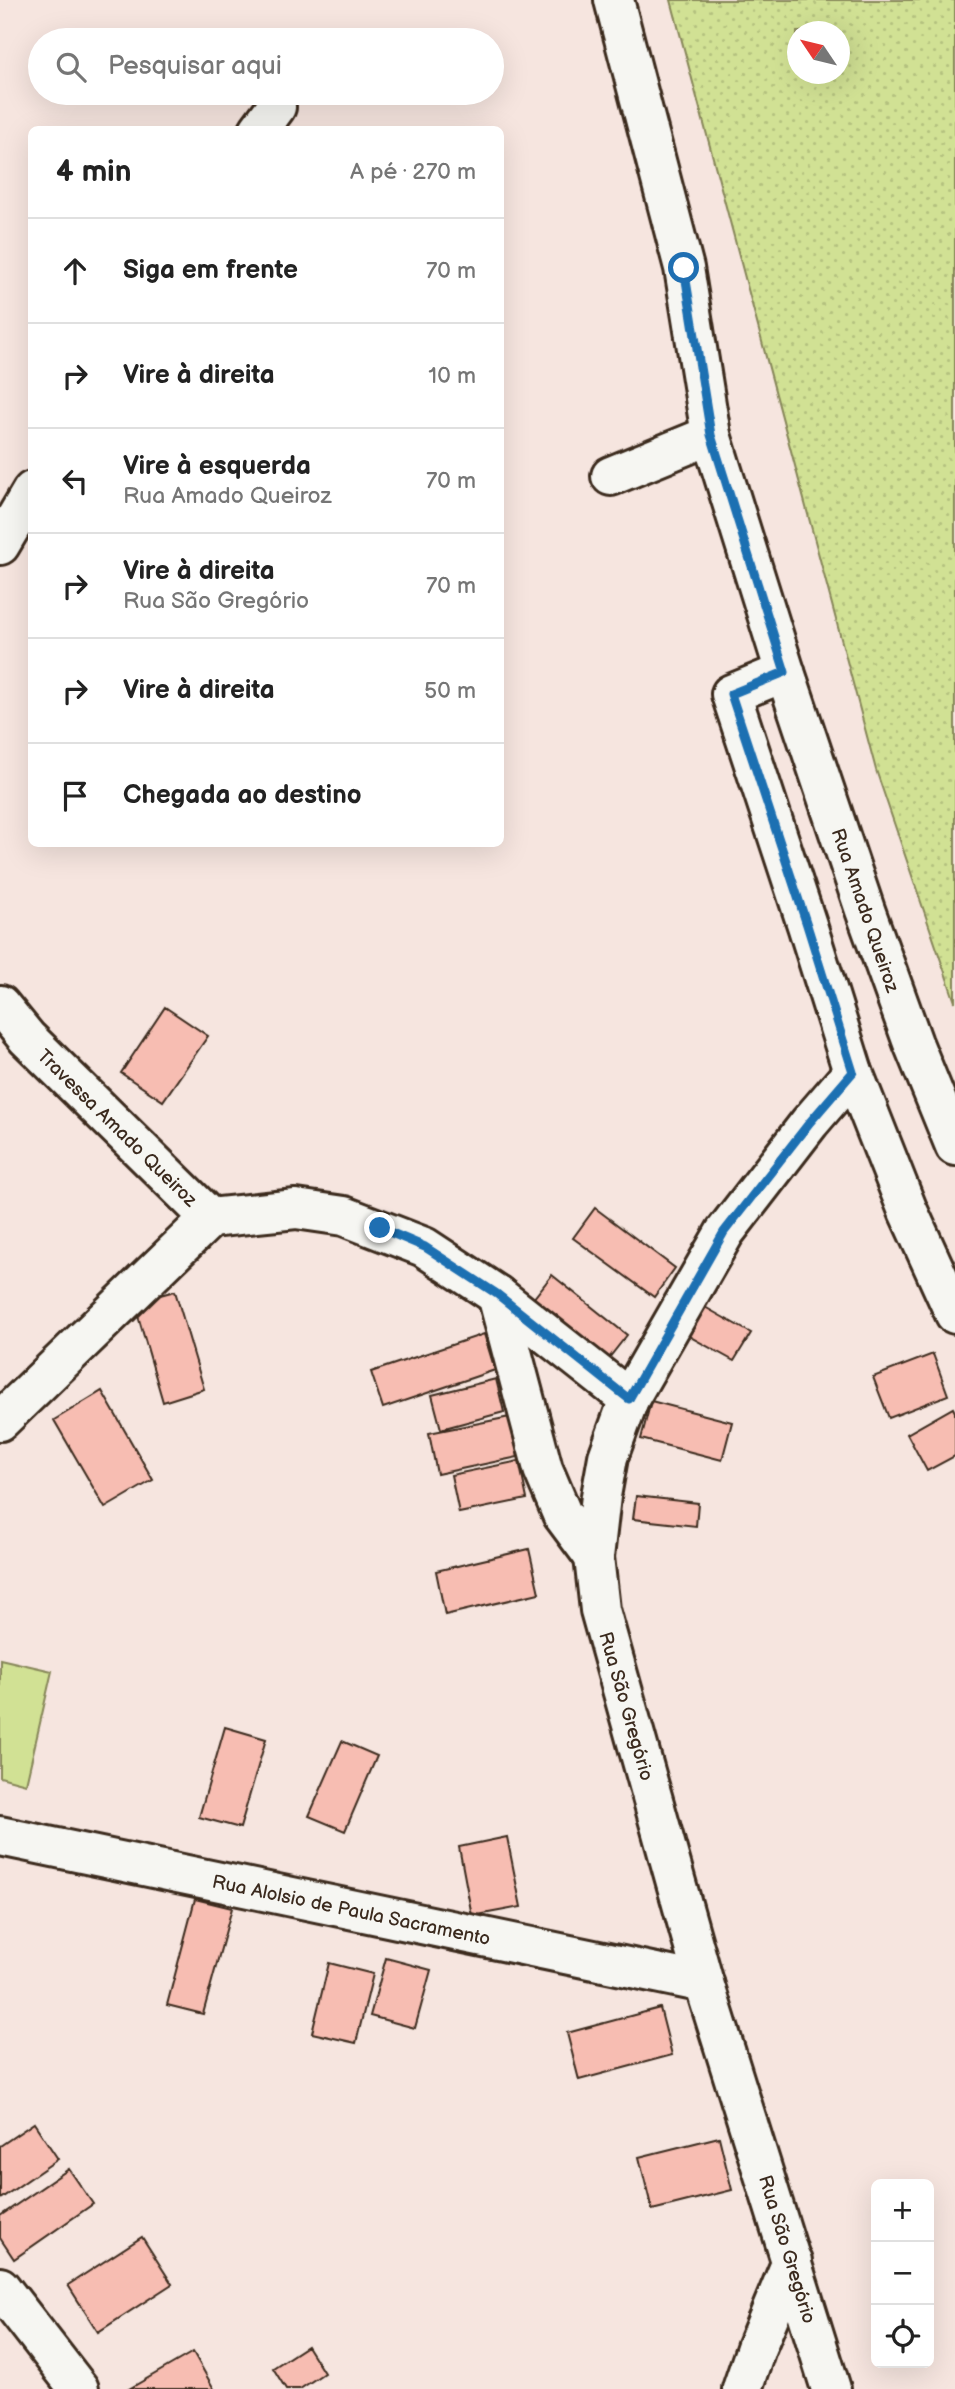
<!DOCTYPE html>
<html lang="pt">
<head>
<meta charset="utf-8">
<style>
  body { margin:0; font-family:"Balsamiq Sans",sans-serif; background:#f2f2f2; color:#222 }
  .controls { position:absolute; right:21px; bottom:21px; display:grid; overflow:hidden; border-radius:10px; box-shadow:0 7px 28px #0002 }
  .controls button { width:63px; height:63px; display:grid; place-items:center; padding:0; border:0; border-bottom:2px solid #e0e0e0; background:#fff; color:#222; font:35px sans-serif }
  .compass { position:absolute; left:787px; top:21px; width:63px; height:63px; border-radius:50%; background:#fff; box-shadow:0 7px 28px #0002; rotate:305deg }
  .stop { position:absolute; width:21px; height:21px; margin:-16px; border:5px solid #1f6fb2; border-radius:50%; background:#fff }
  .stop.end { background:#1f6fb2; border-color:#fff; box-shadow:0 2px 7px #0008 }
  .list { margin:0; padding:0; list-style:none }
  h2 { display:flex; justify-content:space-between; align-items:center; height:91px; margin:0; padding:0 28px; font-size:30px }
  h2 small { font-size:23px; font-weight:400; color:#767676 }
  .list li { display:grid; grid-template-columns:46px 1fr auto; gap:21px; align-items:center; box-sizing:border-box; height:105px; padding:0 28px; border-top:2px solid #e0e0e0 }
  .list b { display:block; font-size:26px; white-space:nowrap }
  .list p { margin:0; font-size:23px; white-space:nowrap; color:#767676 }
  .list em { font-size:23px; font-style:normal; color:#767676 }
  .icon { flex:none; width:38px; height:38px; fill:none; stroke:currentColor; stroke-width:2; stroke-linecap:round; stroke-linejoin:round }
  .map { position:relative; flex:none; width:955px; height:2389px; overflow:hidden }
  .search { position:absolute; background:#fff; box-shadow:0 7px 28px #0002; left:28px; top:28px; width:476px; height:77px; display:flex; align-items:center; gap:18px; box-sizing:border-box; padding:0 24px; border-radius:38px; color:#767676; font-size:26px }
  .panel { position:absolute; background:#fff; box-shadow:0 7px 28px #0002; left:28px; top:126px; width:476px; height:721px; border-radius:10px }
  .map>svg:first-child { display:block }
  .grass { fill:url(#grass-dots); stroke:#868659; stroke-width:2; fill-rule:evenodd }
  .pitch { fill:#d1e194; stroke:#868659; stroke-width:2 }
  .building { fill:#f7bdb2; stroke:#3b2a1e; stroke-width:2 }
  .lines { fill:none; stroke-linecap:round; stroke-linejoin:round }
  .street-casing { stroke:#3b2a1e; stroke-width:44 }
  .secondary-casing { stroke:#3b2a1e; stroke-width:44 }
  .street { stroke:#f6f6f2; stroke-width:38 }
  .secondary { stroke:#f6f6f2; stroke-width:38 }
  .route { stroke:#1f6fb2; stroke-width:9 }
  .labels { text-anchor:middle; stroke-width:5; stroke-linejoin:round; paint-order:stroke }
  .street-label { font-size:19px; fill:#3b2a1e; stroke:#f6f6f2 }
</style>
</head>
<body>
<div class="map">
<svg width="955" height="2389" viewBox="0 0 955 2389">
  <defs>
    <pattern id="grass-dots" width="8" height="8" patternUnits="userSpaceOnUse" patternTransform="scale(1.75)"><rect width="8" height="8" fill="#d1e194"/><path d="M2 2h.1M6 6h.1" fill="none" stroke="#b4c17f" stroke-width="1.8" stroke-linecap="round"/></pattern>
  </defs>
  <rect width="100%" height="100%" fill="#f6e5df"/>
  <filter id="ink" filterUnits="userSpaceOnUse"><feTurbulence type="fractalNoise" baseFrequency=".0143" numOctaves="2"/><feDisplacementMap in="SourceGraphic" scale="14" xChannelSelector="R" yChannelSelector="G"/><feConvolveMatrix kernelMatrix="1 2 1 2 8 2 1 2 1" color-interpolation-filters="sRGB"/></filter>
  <g filter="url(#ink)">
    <!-- grass -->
    <path class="grass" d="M671,0h284v1002l-79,-232zM797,32h42v42h-42z"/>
    <!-- pitch -->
    <path class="pitch" d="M0,1659l52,12 -26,113 -26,-7z"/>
    <!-- building -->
    <path class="building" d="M165,1007l43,29 -45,65 -42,-28z
      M595,1208l80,60 -21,29 -81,-59z
      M552,1275l75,60 -22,28 -75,-60z
      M175,1291l29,98 -41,13 -29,-100z
      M703,1306l48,27 -17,28 -47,-26z
      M484,1334l11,36 -112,38 -12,-36z
      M933,1354l15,41 -59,23 -16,-41z
      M496,1379l8,33 -63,17 -9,-34z
      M102,1391l51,89 -48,28 -51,-88z
      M651,1401l81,21 -10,38 -81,-21z
      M953,1408l2,4v44l-28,15 -20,-37z
      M510,1417l8,40 -81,17 -8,-41z
      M519,1461l8,38 -68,14 -8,-38z
      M636,1496l62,7 -2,23 -63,-7z
      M529,1549l10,44 -94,22 -9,-44z
      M225,1727l41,12 -26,89 -41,-11z
      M342,1741l35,15 -32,75 -36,-15z
      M507,1837l14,70 -49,9 -13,-69z
      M195,1899l37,9 -29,106 -36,-9z
      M386,1958l45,12 -16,58 -45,-12z
      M329,1963l44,11 -17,69 -44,-10z
      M660,2008l12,47 -93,25 -12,-47z
      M34,2123l24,36 -58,40v-53z
      M719,2137l13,53 -80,20 -13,-53z
      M69,2169l24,35 -79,55 -14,-21v-22z
      M142,2237l30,47 -74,48 -30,-47z
      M307,2346l17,27 -24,16h-14l-13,-21z
      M193,2352l21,37h-85z"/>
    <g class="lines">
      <!-- street casing -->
      <g class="street-casing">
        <g id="street">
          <path d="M614,0l70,268 27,167 74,237"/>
          <path d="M259,130l17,-23"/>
          <path d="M611,476l100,-41"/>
          <path d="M0,545l32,-54"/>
          <path id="s1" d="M0,1005l27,33 183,180"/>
          <path d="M497,1295l46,174 19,45 32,43"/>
          <path d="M0,1421l210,-203 86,-9 48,7 80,31 73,48 132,104"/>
          <path id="s2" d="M0,1836l704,147"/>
          <path d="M0,2287l79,102"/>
          <path d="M742,2389l14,-41 36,-87"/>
          <path d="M831,2389l-127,-406 -104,-373 -6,-53 7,-61 7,-39 21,-58 96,-167 85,-110 43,-50"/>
        </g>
      </g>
      <!-- secondary casing -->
      <g class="secondary-casing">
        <path id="secondary" d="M955,1146l-42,-103 -48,-133 -80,-238 -54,22 76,231 46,147 55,139 47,103"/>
      </g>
      <!-- street -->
      <use href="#street" class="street"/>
      <!-- secondary -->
      <use href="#secondary" class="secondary"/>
    </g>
  </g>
  <g class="lines" filter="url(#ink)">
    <!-- route -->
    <path class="route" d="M380,1228l45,19 72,47 132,105 95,-167 86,-110 43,-50 -46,-147 -76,-231 54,-22 -74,-237 -27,-167"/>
  </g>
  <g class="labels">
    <!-- street labels -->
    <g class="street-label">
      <text transform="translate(866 910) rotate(71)" y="7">Rua Amado Queiroz</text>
      <text dy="7" stroke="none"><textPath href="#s1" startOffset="170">Travessa Amado Queiroz</textPath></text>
      <text transform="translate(627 1706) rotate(74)" y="7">Rua São Gregório</text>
      <text dy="7" stroke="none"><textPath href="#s2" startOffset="359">Rua Alolsio de Paula Sacramento</textPath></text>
      <text transform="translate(788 2249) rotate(73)" y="7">Rua São Gregório</text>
    </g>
  </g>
</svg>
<div class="controls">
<button>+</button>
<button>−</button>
<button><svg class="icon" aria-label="locate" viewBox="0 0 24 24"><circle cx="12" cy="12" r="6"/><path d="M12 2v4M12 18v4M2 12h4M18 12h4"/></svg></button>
</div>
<svg class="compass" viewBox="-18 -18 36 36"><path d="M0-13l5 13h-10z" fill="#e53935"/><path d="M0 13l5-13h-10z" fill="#767676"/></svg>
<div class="stop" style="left:684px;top:268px"></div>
<div class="stop end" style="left:380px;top:1228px"></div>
<div class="search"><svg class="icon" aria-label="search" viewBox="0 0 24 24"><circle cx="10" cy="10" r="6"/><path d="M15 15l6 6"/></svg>Pesquisar aqui</div>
<section class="panel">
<h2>4 min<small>A pé · 270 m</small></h2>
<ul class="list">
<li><svg class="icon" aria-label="ahead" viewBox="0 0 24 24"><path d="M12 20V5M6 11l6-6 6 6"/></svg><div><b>Siga em frente</b></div><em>70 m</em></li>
<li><svg class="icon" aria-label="right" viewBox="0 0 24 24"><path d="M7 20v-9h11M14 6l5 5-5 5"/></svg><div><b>Vire à direita</b></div><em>10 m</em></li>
<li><svg class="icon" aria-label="left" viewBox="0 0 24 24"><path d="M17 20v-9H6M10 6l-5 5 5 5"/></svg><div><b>Vire à esquerda</b><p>Rua Amado Queiroz</p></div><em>70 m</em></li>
<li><svg class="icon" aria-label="right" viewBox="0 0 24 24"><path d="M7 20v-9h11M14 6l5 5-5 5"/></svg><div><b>Vire à direita</b><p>Rua São Gregório</p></div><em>70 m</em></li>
<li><svg class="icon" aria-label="right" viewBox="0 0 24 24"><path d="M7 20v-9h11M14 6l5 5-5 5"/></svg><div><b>Vire à direita</b></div><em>50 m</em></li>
<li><svg class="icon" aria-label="arrive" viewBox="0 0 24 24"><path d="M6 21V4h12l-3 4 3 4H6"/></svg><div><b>Chegada ao destino</b></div></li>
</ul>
</section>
</div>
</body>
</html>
